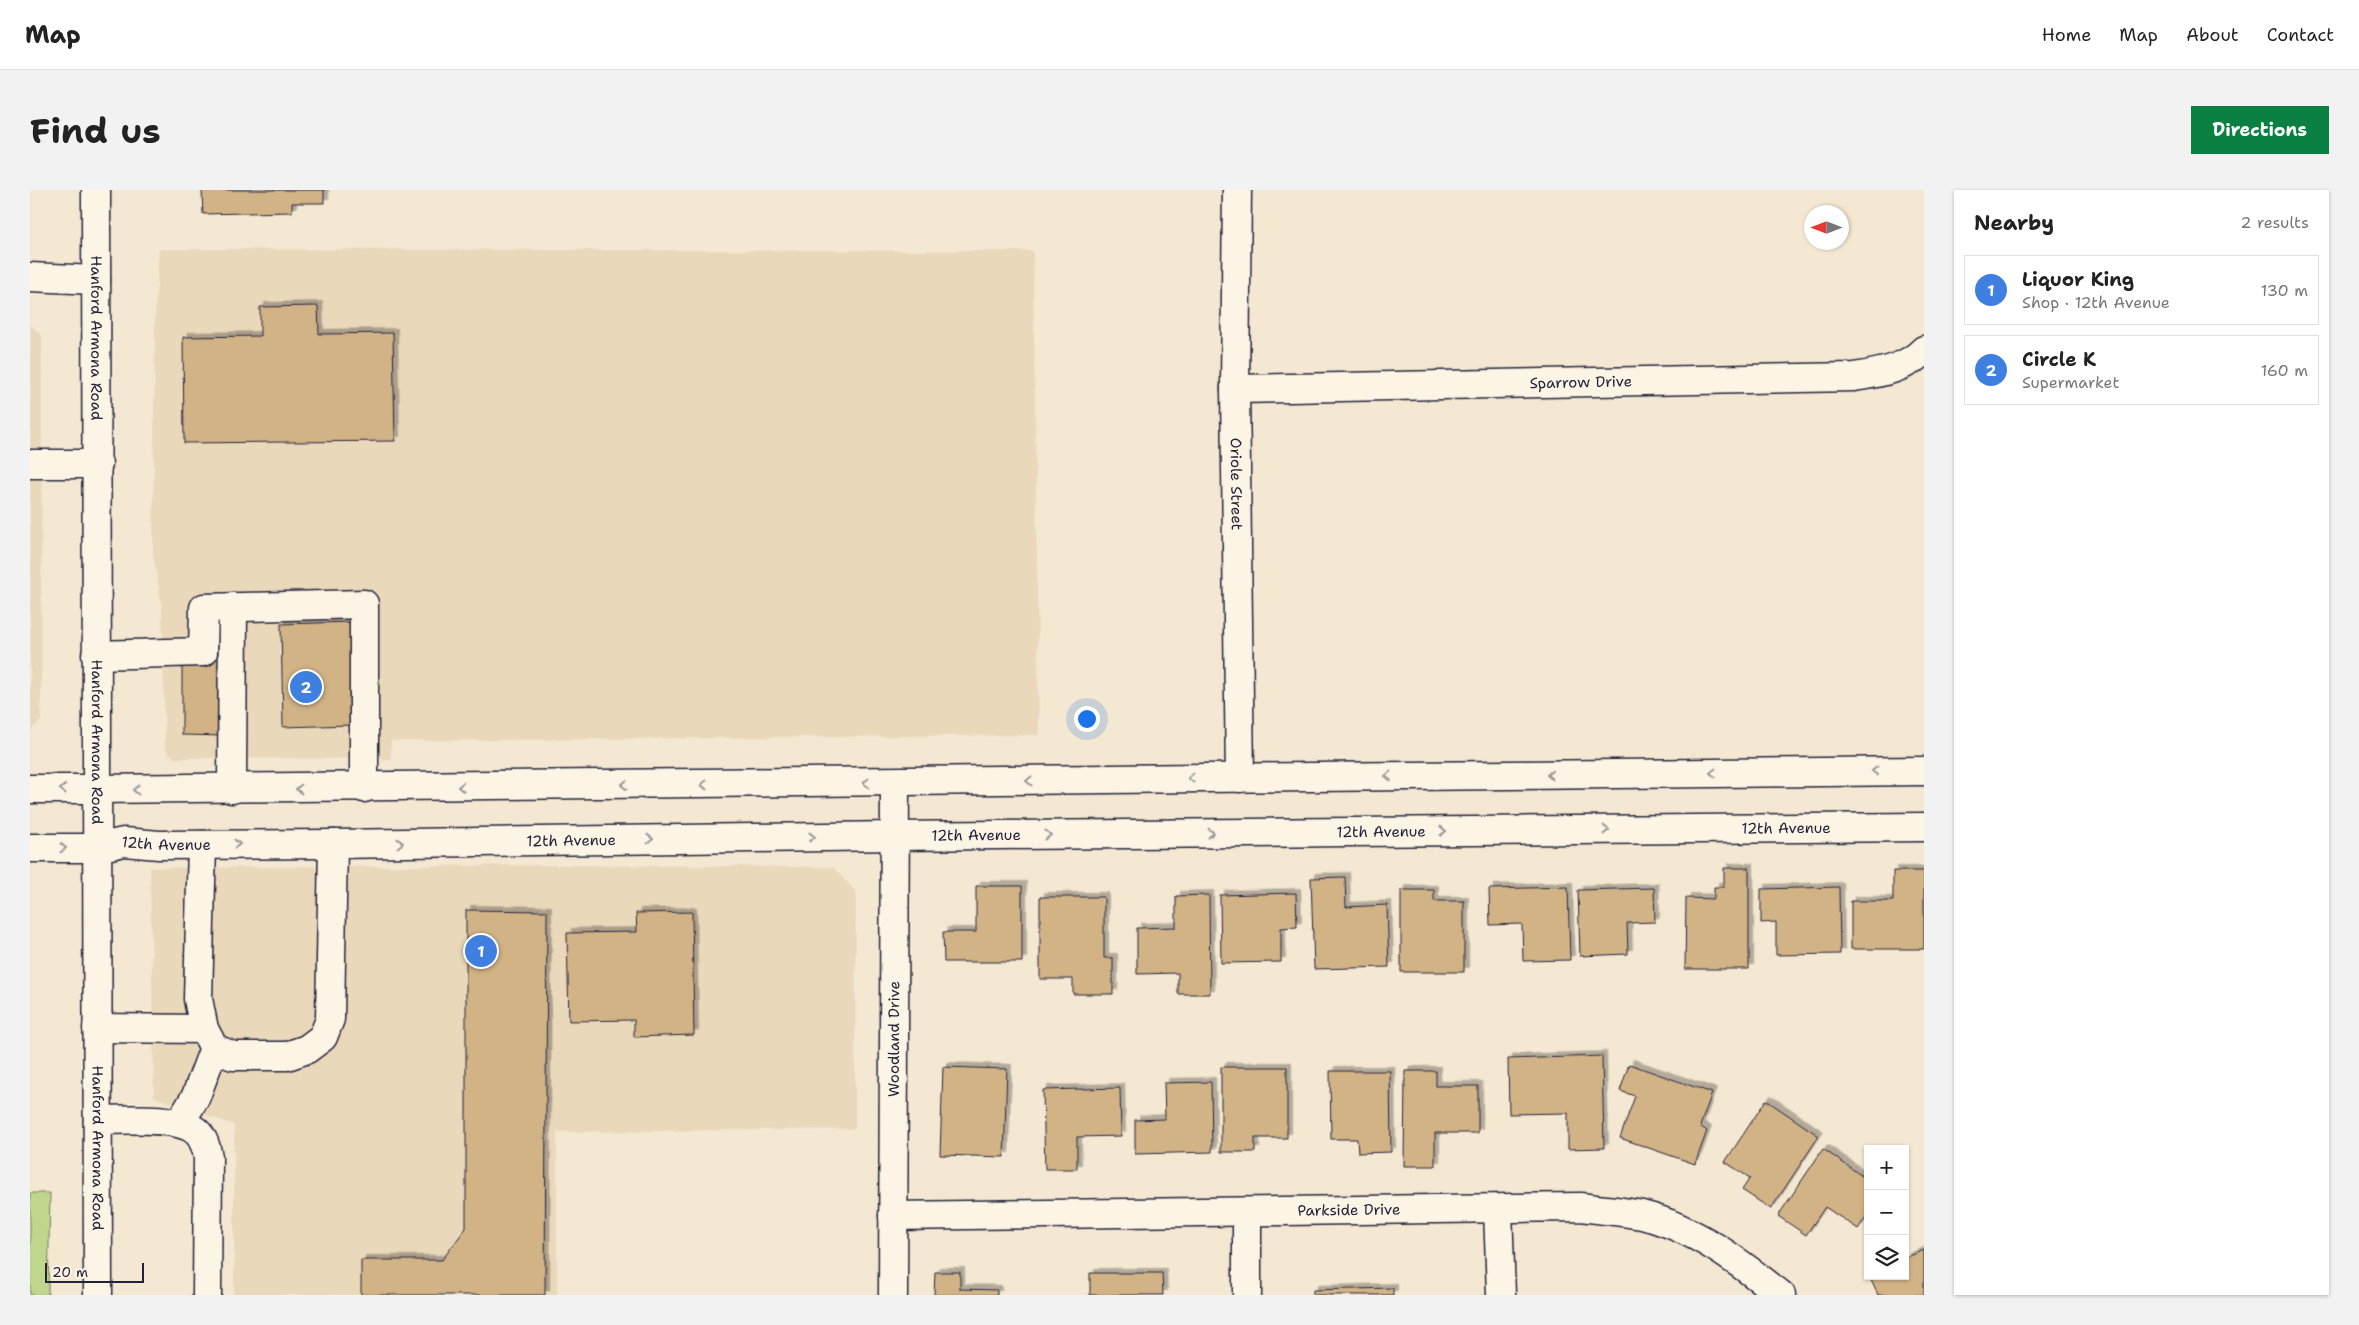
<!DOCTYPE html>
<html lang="en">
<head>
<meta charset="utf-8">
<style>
  body { margin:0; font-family:"Shantell Sans",sans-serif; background:#f2f2f2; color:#222 }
  .controls { position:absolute; right:15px; bottom:15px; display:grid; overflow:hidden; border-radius:0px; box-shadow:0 1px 4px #0004 }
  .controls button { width:45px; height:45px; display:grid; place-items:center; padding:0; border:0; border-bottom:1px solid #e0e0e0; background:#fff; color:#222; font:25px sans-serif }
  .compass { position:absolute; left:1774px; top:15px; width:45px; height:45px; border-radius:50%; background:#fff; box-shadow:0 1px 4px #0004; rotate:270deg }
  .scale { position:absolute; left:15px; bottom:12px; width:99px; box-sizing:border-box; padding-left:5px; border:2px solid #22223b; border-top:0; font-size:14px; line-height:18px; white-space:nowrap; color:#22223b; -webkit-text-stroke:4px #fcf5e5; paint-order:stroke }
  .you { position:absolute; left:1056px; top:528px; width:18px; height:18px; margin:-12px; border:4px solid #fff; border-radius:50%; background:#1a73e8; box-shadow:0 0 0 8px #1a73e833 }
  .badge { display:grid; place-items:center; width:32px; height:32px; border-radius:50%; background:#0b8043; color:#fff; font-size:16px; font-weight:700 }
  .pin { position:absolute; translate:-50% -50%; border:2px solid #fff; box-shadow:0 1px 5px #0006 }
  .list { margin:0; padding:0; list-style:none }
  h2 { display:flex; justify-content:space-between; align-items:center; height:65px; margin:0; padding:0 20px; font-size:21px }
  h2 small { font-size:16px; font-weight:400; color:#767676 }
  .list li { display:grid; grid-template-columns:32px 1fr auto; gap:15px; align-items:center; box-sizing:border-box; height:70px; margin:0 10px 10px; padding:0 10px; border:1px solid #e0e0e0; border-radius:0px }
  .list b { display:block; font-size:19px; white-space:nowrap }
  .list p { margin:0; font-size:16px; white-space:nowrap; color:#767676 }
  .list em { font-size:16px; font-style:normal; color:#767676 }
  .icon { flex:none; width:28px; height:28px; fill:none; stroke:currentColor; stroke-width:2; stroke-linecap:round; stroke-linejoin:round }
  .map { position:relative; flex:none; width:1894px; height:1105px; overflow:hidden; border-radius:0px }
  header { display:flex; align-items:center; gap:30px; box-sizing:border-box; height:70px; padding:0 25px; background:#fff; border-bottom:1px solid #e0e0e0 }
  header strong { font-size:24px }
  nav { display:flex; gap:28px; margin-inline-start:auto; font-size:18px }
  .intro { display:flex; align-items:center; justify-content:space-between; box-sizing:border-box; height:120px; padding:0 30px }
  h1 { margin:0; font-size:35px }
  .button { padding:12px 22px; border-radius:0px; background:#0b8043; color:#fff; font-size:18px; font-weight:700 }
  main { display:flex; gap:30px; padding:0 30px }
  aside { flex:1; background:#fff; border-radius:0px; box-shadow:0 1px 4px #0004 }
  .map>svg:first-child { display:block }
  .built { fill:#ead8bb }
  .green { fill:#bfd68c; stroke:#707c64 }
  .building { fill:#d2b386; stroke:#22223b; filter:url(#shadow) }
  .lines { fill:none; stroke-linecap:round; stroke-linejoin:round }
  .minor-casing { stroke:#22223b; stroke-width:31 }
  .major-casing { stroke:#22223b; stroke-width:31 }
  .minor { stroke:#fcf5e5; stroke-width:28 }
  .major { stroke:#fcf5e5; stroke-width:28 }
  .oneway { stroke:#9a9698 }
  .labels { text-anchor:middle; stroke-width:5; stroke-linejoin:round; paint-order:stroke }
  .street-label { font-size:15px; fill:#22223b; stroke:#fcf5e5 }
</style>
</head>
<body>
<header>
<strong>Map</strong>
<nav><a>Home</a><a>Map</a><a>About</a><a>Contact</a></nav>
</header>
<div class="intro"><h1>Find us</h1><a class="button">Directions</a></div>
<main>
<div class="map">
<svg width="1894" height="1105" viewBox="0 0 1894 1105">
  <defs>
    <filter id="shadow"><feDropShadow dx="4.5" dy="-4.5" stdDeviation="0" flood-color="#0004"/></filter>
  </defs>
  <rect width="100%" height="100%" fill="#f4e8d2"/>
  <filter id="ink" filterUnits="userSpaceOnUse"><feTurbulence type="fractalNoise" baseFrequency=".02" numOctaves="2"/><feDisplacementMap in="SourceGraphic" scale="10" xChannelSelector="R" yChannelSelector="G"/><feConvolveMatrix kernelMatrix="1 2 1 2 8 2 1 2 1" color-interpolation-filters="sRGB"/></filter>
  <g filter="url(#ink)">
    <!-- built -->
    <path class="built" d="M129,59l874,2 6,484 -648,6v18l-217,-1 -9,-9 -3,-142 -9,-53 2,-239z
      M0,134l12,12 -1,384 -11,11z
      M525,675l278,2 23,25 -1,237 -298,3v163h-323v-170l-80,-28 -4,-229z"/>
    <!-- green -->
    <path class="green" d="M0,1003h20l-2,102h-18z"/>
    <!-- building -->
    <path class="building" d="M172,0h122v13h-32v9l-89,2z
      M288,116l1,28 74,-1 2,108 -211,2 -1,-106 77,-1v-29z
      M321,432l2,103 -70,2 -2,-103z
      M152,466h42v80l-42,-1z
      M1694,678h25v101h-64l1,-71 28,1v-12h10z
      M1863,681h31v78h-73v-48h42z
      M1315,687l1,30 41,-2 2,62 -75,2 -3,-91z
      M946,696h46v76h-78l-1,-30h33z
      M1538,697l2,73 -47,1 -1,-37 -32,1 -1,-36z
      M1809,697l1,67 -64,1v-33l-15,1v-34z
      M1624,698l1,34 -28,1 1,31 -48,2 -2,-66z
      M1371,700h33v11h30v71h-63z
      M1266,703l1,34 -16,1v34l-60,1 -1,-68z
      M1179,705l1,99h-32v-21l-41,1v-46l39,-1v-31z
      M1010,707h64v61h9v36h-40v-15h-33z
      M436,720l81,1 -2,384h-184v-35h81l24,-32z
      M662,722l2,123 -60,2v-17l-65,1 -2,-88 70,-1 -1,-19z
      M1572,866l2,92 -36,1v-36l-59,1 -1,-55z
      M1599,874l83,29 -12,33 7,5 -12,33 -75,-26 15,-42 -15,-5z
      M913,877l64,2 -3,88 -64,-2z
      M1191,877h66v71h-32v14h-34z
      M1300,881h60l1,81 -33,1 -1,-14h-26z
      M1375,881h31v15h42v47h-43v33h-31z
      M1181,892l1,70 -77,2v-34l30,-1 -1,-36z
      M1090,898l1,48 -44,1v32h-32l-2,-79z
      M1736,910l53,36 -48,73 -29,-19 8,-12 -25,-16z
      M1793,959l45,31v34l-10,15 -33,-22 -19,28 -28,-19z
      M1894,1060v45h-46l-9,-19h36v-18z
      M905,1082h25v17l37,1v5h-63z
      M1060,1083h72l1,22h-73z
      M1363,1098v7h-80v-5z"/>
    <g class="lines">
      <!-- minor casing -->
      <g class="minor-casing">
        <g id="minor">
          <path id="s1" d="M1207,0l-2,199 5,389"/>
          <path d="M0,87l66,3"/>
          <path id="s2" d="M1205,199l619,-12c25,-4 52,-8 70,-27"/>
          <path d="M0,274h68"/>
          <path d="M66,465l107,-3 1,-44 160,-4v184"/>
          <path d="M66,599l1828,-18"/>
          <path d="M202,599l1,-182"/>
          <path d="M172,655l-4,154 6,30 10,19 19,8h54l20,-7 16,-12 7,-18 3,-175"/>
          <path id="s3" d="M66,658l28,-6 35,3 174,-1 562,-8 1029,-9"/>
          <path d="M67,838l107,1"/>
          <path d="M68,930c24,0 81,-5 99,12 7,7 9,15 11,25l-1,138"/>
          <path d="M150,933l16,-27 18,-48"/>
          <path d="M1468,1019l3,86"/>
          <path d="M1217,1022v83"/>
          <path id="s4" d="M863,1026l688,-9c20,3 41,4 61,8 53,13 97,47 139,80"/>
          <path id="s5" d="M863,1105l2,-513"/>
        </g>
      </g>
      <!-- major casing -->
      <g class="major-casing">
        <g id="major">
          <path id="s6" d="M66,0l2,1105"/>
          <path d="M0,599h66"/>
          <path d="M0,658h66"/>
        </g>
      </g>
      <!-- minor -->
      <use href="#minor" class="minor"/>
      <!-- major -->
      <use href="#major" class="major"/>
    </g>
    <!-- one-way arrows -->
    <defs><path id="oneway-chevron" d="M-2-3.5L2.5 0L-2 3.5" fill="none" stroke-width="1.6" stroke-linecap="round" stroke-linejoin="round" transform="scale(1.25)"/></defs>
    <g class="oneway">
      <use href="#oneway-chevron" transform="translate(1845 581) rotate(179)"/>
      <use href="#oneway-chevron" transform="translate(1683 583) rotate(179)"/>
      <use href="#oneway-chevron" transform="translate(1520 585) rotate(179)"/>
      <use href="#oneway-chevron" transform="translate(1358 586) rotate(179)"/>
      <use href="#oneway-chevron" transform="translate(1161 588) rotate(179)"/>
      <use href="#oneway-chevron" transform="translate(999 591) rotate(179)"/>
      <use href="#oneway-chevron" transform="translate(836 593) rotate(179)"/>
      <use href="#oneway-chevron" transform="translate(594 595) rotate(179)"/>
      <use href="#oneway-chevron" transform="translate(674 595) rotate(179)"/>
      <use href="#oneway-chevron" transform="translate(431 597) rotate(179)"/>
      <use href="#oneway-chevron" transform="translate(33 599) rotate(180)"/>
      <use href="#oneway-chevron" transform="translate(269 599) rotate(179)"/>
      <use href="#oneway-chevron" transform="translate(106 600) rotate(-179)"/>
      <use href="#oneway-chevron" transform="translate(1576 640)"/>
      <use href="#oneway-chevron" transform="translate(1413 641)"/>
      <use href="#oneway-chevron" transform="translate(1181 643)"/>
      <use href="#oneway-chevron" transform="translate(1018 645)"/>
      <use href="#oneway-chevron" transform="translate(782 647) rotate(-1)"/>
      <use href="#oneway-chevron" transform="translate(620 649) rotate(-1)"/>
      <use href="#oneway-chevron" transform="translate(370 653) rotate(-1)"/>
      <use href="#oneway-chevron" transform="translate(207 654)"/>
      <use href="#oneway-chevron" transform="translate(33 658)"/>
    </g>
  </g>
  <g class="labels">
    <!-- street labels -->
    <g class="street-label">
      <text dy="5" stroke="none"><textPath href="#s6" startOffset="148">Hanford Armona Road</textPath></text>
      <text dy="5" stroke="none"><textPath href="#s2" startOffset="346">Sparrow Drive</textPath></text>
      <text dy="5" stroke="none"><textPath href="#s1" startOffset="294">Oriole Street</textPath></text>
      <text dy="5" stroke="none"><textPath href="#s6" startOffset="552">Hanford Armona Road</textPath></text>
      <text dy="5" stroke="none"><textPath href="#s3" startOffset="1691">12th Avenue</textPath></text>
      <text dy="5" stroke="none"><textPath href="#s3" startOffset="1286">12th Avenue</textPath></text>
      <text dy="5" stroke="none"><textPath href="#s3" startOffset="881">12th Avenue</textPath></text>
      <text dy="5" stroke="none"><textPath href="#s3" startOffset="476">12th Avenue</textPath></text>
      <text dy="5" stroke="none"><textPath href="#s3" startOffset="71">12th Avenue</textPath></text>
      <text dy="5" stroke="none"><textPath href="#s5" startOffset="256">Woodland Drive</textPath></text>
      <text dy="5" stroke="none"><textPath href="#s6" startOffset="958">Hanford Armona Road</textPath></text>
      <text dy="5" stroke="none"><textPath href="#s4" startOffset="456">Parkside Drive</textPath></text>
    </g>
  </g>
</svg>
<div class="controls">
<button>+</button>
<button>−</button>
<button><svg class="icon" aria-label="layers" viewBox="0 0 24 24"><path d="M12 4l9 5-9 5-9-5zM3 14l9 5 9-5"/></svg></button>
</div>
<svg class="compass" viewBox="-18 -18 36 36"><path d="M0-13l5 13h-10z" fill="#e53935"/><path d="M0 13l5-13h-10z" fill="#767676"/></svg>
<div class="scale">20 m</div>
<div class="you"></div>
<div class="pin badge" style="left:451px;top:761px;background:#3f7fe0">1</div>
<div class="pin badge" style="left:276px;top:497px;background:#3f7fe0">2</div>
</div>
<aside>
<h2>Nearby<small>2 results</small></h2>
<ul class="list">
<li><span class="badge" style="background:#3f7fe0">1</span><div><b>Liquor King</b><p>Shop · 12th Avenue</p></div><em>130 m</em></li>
<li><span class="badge" style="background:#3f7fe0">2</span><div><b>Circle K</b><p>Supermarket</p></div><em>160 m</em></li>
</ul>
</aside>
</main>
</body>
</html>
